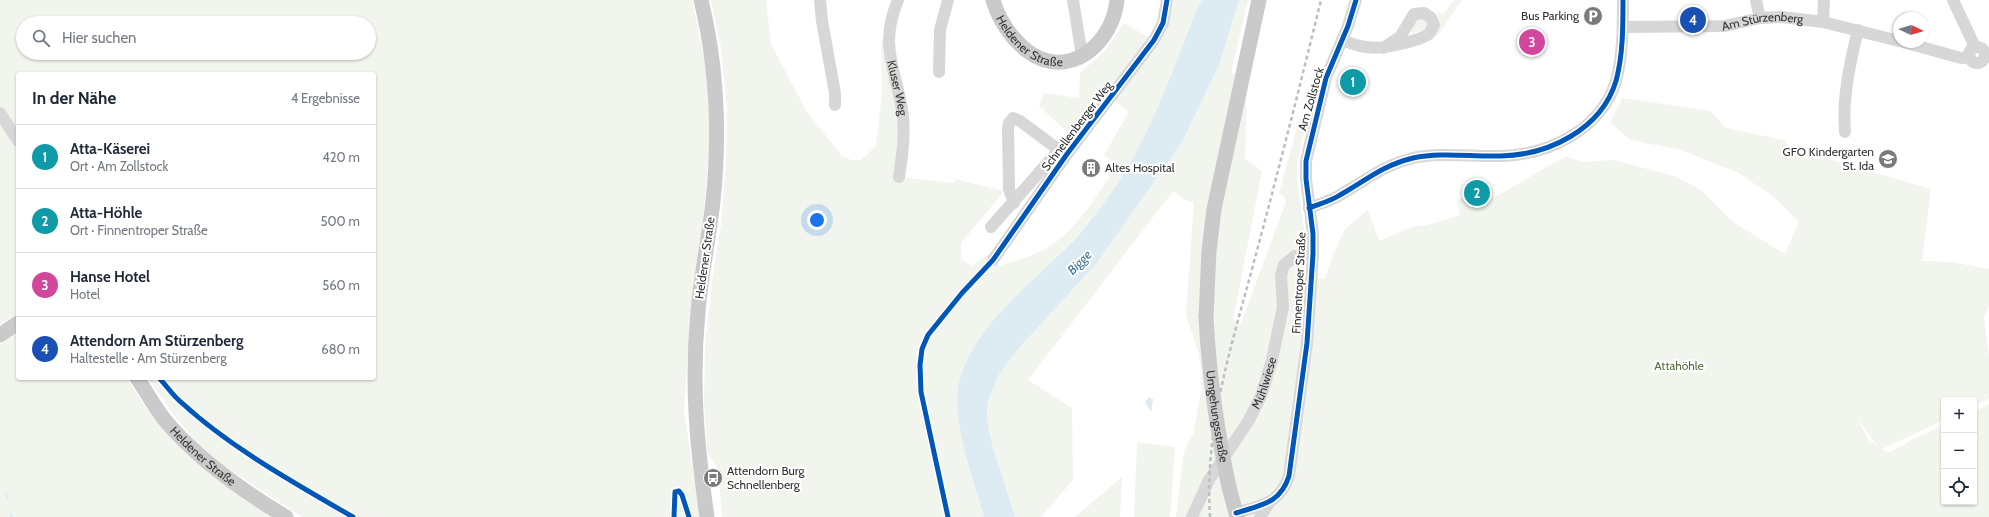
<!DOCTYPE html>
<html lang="de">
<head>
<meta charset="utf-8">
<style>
  body { margin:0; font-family:Cabin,sans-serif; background:#f2f2f3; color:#1f2937 }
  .controls { position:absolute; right:12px; bottom:12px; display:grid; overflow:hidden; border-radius:4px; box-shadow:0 1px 3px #0004 }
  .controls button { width:36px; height:36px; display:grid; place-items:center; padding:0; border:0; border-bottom:1px solid #e0e1e3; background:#fff; color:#1f2937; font:20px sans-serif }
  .compass { position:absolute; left:1893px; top:12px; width:36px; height:36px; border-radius:50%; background:#fff; box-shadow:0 1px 3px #0004; rotate:94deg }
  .you { position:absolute; left:817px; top:220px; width:14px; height:14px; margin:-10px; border:3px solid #fff; border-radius:50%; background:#1a73e8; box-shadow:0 0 0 6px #1a73e833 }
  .badge { display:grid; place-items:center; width:26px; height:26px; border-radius:50%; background:#7a7a7a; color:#fff; font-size:13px; font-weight:700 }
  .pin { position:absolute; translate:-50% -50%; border:2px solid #fff; box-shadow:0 1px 4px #0006 }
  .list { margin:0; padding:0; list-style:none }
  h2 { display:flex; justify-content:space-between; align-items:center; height:52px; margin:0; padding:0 16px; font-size:17px }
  h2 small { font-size:13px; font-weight:400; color:#747a83 }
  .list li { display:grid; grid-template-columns:26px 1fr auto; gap:12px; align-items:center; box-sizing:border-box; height:64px; padding:0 16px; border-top:1px solid #e0e1e3 }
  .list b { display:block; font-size:15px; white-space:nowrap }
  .list p { margin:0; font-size:13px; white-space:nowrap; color:#747a83 }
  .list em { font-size:13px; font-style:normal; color:#747a83 }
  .icon { flex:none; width:22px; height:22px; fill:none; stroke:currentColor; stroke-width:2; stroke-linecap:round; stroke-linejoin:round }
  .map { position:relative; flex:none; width:1989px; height:517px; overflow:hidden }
  .search { position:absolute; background:#fff; box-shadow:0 1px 3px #0004; left:16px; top:16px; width:360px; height:44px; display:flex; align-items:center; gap:10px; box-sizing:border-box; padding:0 14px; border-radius:22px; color:#747a83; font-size:15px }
  .panel { position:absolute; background:#fff; box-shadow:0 1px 3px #0004; left:16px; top:72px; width:360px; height:308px; border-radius:4px }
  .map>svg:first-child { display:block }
  .green { fill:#f1f5ed; fill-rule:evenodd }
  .water { fill:#ddebf3 }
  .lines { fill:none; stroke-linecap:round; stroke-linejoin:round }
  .stream { stroke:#ddebf3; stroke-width:2.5 }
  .minor { stroke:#d7d7d7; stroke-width:12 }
  .major { stroke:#cacaca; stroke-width:15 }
  .rail { stroke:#bebebe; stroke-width:2.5; stroke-dasharray:4 3; stroke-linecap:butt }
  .major-bridge { stroke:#cacaca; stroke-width:15 }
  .cycleway-casing { stroke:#fff; stroke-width:8 }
  .cycleway { stroke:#0057b8; stroke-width:5 }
  .labels { text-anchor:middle; stroke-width:4; stroke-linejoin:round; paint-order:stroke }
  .poi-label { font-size:12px; fill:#333; stroke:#fff; text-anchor:end }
  .street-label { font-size:12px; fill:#333; stroke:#fff }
  .park-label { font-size:12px; fill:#56703f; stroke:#fff }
  .water-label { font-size:13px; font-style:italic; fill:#3f7597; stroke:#fff }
</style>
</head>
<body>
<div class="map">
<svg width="1989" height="517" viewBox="0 0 1989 517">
  <rect width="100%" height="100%" fill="#fff"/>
  <!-- green -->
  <path class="green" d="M0,0h692l17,82v69l-6,69 -13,98 -6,93 16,106h-398l-82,-54 -25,-22 -24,-30 -23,-33h226v-304h-356v240l-18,10zM23,23h346v30h-346z
    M711,0h55l5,44 36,68 35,44 9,4h10l15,-14 6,-52 -1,-52 8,-7 11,64 -1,78 56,6v-4l49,12 -43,52v16l10,7 21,-14 7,14c17,-6 36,-10 51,-20 29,-18 48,-53 67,-80l-13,-11 25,-43 -15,-12 57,-88 2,-12h29l-4,6c-27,69 -51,141 -97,201 -9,11 -18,22 -27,32 -35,37 -102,90 -114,139 -10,40 12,101 24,139h-262l-4,-49 -11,-15 -3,-50 1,-58 7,-64 9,-57 5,-60 1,-58 -6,-58z
    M1239,0h9l-17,73 16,4 -2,82 17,12 -29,149 8,3 45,-121 -2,-6 -5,-2 20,-75 9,2 -6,18 -5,26 1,23 7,48 -1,41 21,2 8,-24 12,-26 23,-19 11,31 33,-14 19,-3 29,-9 -3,-15 18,-8 8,12 83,-48 16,6 31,-2 61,16 27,14 32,32 52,32 14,-32 -24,-24 -36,-25 -58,-23 -50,-10 -21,-17 12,-25 88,13 16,17 58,12 10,12 14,7 16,-1 107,31 -9,72 30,1 37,7v37l-5,12 5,38v43l-15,6v-5h-30v20l-62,29 7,4 24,-14 31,-14v77h30v-90l15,-8v113h-813l7,-59 3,-12 7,-11 9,-48 -3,-33 -13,-39 8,-113 -9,-2 -12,-9 -145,189 44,28 1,72 -32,37h-26l-23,-73 -5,-24v-16l11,-28 20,-27 79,-86 85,-121 37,-77zM1857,418l21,29 -10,-8z
    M1454,0h8l-24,35 -12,5 12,-29 5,4z
    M1417,18l8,1 3,6 -3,5 -13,3 -1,-2z
    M1124,23l25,15 -74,101 -36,-33 5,-13 35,5 1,-25 26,-23z
    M18,333v45h108l27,40 31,33 93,66h-277v-172z
    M1137,442l38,5 -5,70h-36z
    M1122,477l-2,40h-45z"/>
  <!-- water -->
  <path class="water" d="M1202,0h37l-20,65 -37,77 -85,121 -79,86 -20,27 -11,28v16l5,24 23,73h-31c-11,-38 -35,-100 -24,-139 15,-53 76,-99 114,-138 9,-10 18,-22 27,-33 46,-60 70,-132 97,-201z
    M1149,397l4,2 -2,13 -6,-10z"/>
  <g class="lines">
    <!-- stream -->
    <path class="stream" d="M6,494l1,4
      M10,514l2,3"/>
    <!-- minor -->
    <g class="minor">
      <path d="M820,0l2,21 13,72v12"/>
      <path id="s1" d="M898,0c-20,48 -1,70 5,116 2,21 -1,41 -4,61"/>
      <path d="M1073,0l9,56"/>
      <path d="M1756,0l4,18"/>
      <path d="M1953,0l22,47"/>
      <path d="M1823,22l1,-22"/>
      <path id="s2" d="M1623,27l102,-1 35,-8 22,-1 41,5 76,19"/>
      <path d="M1342,40c26,11 40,9 67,2 6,-2 14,-4 20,-8l5,-9 -3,-7 -7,-5 -10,1 -14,23 -17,11"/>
      <path d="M1903,42l58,16 9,-1"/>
      <circle cx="1977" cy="55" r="8"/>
      <path d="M939,72l1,-42 8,-30"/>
      <path d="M0,113l18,28"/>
      <path d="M1845,132c-3,-34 5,-69 13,-102"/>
      <path d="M1014,203l-5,-14 -1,-60 1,-6 4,-5 7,3 39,29 8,4"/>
      <path d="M1309,208c10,-4 22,-7 31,-13 27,-15 41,-29 73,-37 28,-6 59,-1 88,-2 47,-1 100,-26 115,-75 7,-26 7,-54 7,-81"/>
      <path d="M991,227l68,-77"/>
      <path d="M993,260l74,-106 87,-114 9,-17 4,-23"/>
      <path d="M1236,513c25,-8 44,-9 53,-37l18,-133 6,-89v-20l-7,-55v-18l20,-83 22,-52 8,-26"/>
      <path id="s3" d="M1192,517l17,-37 40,-60 12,-24 11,-36 11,-53 -2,-32 3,-10 11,-9 18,-2"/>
      <path d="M1260,517l9,-14"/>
    </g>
    <!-- major -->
    <g class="major">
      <path d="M701,0c16,66 19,134 12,201 -4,37 -12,74 -15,111 -7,72 -1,134 9,205"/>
      <path id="s4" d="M993,0c7,25 29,55 55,61 37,8 66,-28 69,-61"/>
      <path d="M1206,317l3,-66 5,-42 45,-209"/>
      <path d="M0,335l18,-12"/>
      <path id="s5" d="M137,378c9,13 17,28 27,41 33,40 77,71 122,98"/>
      <path d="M1229,487l8,30"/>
    </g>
    <!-- rail -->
    <path class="rail" d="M1210,517c-6,-89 22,-173 45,-259 23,-86 45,-172 66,-258"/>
    <!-- major-bridge -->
    <path class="major-bridge" id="s6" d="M1206,317c3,58 11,114 23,170"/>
    <!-- cycleway casing -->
    <g class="cycleway-casing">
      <path id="cycleway" d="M1309,208c10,-4 22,-7 31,-13 27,-15 41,-29 73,-37 28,-6 59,-1 88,-2 47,-1 100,-26 115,-75 7,-26 7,-54 7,-81
        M159,378c8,8 14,18 23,25 49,45 114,81 171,114
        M1236,513c25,-8 44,-9 53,-37l18,-133 6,-89v-20l-7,-55v-18l20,-83 22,-52 8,-26
        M674,517l1,-25 4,-1 3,4 7,22
        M948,517l-27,-125 -1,-27 2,-16 6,-14 34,-42 31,-33 74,-106 87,-114 9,-17 4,-23"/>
    </g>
    <!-- cycleway -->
    <use href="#cycleway" class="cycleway"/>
  </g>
  <!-- icons -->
  <defs>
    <g id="parking-disc" transform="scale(1)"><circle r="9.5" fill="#7a7a7a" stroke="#fff"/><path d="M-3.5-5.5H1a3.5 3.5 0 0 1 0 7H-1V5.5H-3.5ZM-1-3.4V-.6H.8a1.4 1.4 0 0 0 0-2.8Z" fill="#fff"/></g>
    <g id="school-disc" transform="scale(1)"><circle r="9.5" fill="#7a7a7a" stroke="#fff"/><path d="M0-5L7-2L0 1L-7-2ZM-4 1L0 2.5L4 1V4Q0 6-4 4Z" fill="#fff"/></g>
    <g id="building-disc" transform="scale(1)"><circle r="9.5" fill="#7a7a7a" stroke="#fff"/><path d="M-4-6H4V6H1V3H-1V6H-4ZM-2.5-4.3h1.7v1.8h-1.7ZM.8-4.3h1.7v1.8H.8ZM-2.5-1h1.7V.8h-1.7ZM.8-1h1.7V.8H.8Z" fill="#fff"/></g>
    <g id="bus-disc" transform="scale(1)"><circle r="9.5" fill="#7a7a7a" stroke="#fff"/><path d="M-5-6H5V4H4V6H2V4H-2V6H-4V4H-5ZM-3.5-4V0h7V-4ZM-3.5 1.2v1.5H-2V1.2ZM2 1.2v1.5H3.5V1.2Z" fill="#fff"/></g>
  </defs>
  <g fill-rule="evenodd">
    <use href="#parking-disc" x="1593" y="16"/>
    <use href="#school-disc" x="1888" y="159"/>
    <use href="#building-disc" x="1091" y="168"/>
    <use href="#bus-disc" x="713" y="478"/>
  </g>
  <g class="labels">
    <!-- poi labels -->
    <g class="poi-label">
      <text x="1579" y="20">Bus Parking</text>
      <text x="1874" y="156">GFO Kindergarten<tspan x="1874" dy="14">St. Ida</tspan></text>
      <text x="1105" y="172" text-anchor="start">Altes Hospital</text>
      <text x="727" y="475" text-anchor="start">Attendorn Burg<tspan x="727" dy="14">Schnellenberg</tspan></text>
    </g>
    <!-- street labels -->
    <g class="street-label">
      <text dy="4" stroke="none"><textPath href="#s2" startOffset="140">Am Stürzenberg</textPath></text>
      <text dy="4" stroke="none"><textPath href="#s4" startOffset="59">Heldener Straße</textPath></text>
      <text dy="4" stroke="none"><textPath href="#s1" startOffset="90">Kluser Weg</textPath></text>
      <text transform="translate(1311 99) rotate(-74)" y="4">Am Zollstock</text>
      <text transform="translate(1077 126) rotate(-53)" y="4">Schnellenberger Weg</text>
      <text transform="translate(705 258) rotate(-82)" y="4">Heldener Straße</text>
      <text transform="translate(1299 283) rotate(-87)" y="4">Finnentroper Straße</text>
      <text dy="4" stroke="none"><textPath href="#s3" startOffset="153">Mühlwiese</textPath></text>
      <text dy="4" stroke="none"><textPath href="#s6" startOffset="100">Umgehungsstraße</textPath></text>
      <text dy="4" stroke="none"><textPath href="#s5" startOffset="103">Heldener Straße</textPath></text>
    </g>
    <!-- park labels -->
    <g class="park-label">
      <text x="1679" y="370">Attahöhle</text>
    </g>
    <!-- water labels -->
    <g class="water-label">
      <text transform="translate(1079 262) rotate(-45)" y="5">Bigge</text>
    </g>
  </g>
</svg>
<div class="controls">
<button>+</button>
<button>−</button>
<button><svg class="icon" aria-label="locate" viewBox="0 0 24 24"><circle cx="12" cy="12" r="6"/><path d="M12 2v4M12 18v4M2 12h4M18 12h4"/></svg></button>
</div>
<svg class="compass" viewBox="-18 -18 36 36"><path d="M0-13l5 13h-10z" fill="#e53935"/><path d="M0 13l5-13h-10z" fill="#747a83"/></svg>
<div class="you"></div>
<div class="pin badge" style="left:1353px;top:82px;background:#0f9aa8">1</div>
<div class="pin badge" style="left:1477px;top:193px;background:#0f9aa8">2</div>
<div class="pin badge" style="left:1532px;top:42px;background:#d1479c">3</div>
<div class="pin badge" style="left:1693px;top:20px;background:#1a4fb4">4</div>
<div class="search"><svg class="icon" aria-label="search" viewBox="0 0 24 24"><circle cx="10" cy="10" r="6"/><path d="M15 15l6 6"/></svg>Hier suchen</div>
<section class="panel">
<h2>In der Nähe<small>4 Ergebnisse</small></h2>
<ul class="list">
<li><span class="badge" style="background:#0f9aa8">1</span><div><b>Atta-Käserei</b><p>Ort · Am Zollstock</p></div><em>420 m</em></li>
<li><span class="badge" style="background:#0f9aa8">2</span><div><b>Atta-Höhle</b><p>Ort · Finnentroper Straße</p></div><em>500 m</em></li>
<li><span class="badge" style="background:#d1479c">3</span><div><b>Hanse Hotel</b><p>Hotel</p></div><em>560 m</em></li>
<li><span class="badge" style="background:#1a4fb4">4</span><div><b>Attendorn Am Stürzenberg</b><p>Haltestelle · Am Stürzenberg</p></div><em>680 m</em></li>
</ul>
</section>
</div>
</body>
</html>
